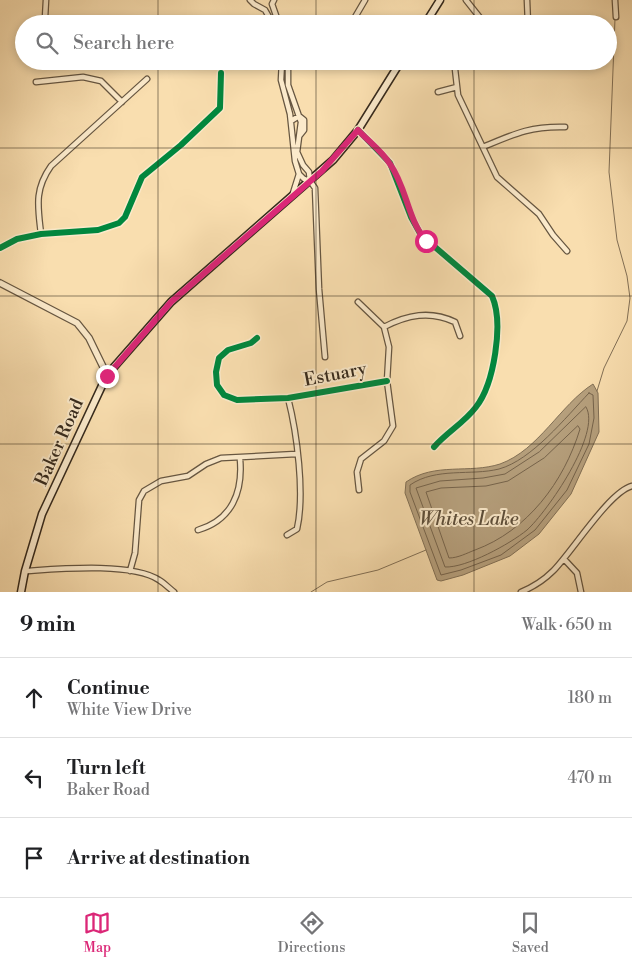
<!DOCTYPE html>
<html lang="en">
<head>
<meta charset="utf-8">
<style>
  body { margin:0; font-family:"Libre Bodoni",serif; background:#f2f2f2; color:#202124 }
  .stop { position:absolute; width:15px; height:15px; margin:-11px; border:4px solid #db2777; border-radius:50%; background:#fff }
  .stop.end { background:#db2777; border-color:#fff; box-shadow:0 1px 5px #0008 }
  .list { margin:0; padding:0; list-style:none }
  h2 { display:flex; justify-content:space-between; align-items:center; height:65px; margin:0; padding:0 20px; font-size:21px }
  h2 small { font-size:16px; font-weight:400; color:#757577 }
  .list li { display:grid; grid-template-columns:32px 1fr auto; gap:15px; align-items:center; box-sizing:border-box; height:80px; padding:0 20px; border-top:1px solid #e0e0e0 }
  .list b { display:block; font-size:19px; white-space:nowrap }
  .list p { margin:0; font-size:16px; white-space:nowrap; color:#757577 }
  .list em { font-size:16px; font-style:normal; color:#757577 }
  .icon { flex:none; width:28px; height:28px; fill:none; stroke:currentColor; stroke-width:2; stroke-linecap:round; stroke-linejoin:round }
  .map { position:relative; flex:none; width:632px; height:592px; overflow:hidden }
  .search { position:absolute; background:#fff; box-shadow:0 2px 8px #0003; left:15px; right:15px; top:15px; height:55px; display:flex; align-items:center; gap:12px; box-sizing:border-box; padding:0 18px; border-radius:28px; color:#757577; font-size:19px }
  .sheet { height:305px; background:#fff }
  nav { display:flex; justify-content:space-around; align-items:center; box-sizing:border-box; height:70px; border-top:1px solid #e0e0e0; background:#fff; font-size:14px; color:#757577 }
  nav a { display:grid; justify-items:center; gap:2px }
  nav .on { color:#db2777 }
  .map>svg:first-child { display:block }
  .water { fill:#b6a07d; stroke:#827056 }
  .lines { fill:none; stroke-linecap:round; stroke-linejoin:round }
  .shore { stroke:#76644c; stroke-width:1 }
  .stream { stroke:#827056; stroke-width:1 }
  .minor-casing { stroke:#665641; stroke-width:7 }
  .tertiary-casing { stroke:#665641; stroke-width:8 }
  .secondary-casing { stroke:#35291c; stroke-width:9 }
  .minor { stroke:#fbeacb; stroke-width:4.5 }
  .tertiary { stroke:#fbeacb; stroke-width:5.5 }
  .secondary { stroke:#fbeacb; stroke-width:6 }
  .cycleway-casing { stroke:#fbeacb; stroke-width:9 }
  .cycleway { stroke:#00873e; stroke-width:6 }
  .route { stroke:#db2777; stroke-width:6 }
  .grid { fill:none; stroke:#35291c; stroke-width:1; stroke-opacity:0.55 }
  .labels { text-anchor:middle; stroke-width:4; stroke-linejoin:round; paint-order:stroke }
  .street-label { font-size:18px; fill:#35291c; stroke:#fbeacb }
  .water-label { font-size:19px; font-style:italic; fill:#5c4d39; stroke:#fbeacb }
</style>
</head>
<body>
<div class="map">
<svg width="632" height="592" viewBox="0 0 632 592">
  <rect width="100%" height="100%" fill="#f9deaf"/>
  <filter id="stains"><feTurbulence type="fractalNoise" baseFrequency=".004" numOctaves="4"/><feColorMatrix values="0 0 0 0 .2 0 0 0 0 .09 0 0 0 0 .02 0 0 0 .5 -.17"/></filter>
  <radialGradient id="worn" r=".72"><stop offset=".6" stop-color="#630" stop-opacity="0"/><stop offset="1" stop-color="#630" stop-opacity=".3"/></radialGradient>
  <!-- water -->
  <path class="water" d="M593,384l5,9 1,39 -28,62 -32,40 -29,22 -47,19 -22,6 -4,-1 -32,-87 1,-11c29,-20 63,-8 94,-18 39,-14 60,-59 93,-80z"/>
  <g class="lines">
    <!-- shore -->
    <path class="shore" d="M589,393l4,2 1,23 -5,26 -22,46 -32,40 -34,25 -40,15 -20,5 -31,-83v-7c26,-18 61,-9 89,-16 33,-9 67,-52 90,-76z
      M586,407c16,26 -39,105 -59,123 -17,14 -61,38 -82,37l-29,-79 24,-7 43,-3 22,-4 34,-22z
      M578,426l2,3c-16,53 -53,102 -105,121 -8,3 -17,8 -26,8l-23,-66 15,-4 45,-2 22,-5 36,-23z"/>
    <!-- stream -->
    <path class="stream" d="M597,391l7,-23 23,-47 3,-23 -3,-22 -10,-36 -8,-68 6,-153
      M311,592l16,-10 51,-12 48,-20"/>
    <!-- minor casing -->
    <g class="minor-casing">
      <path id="minor" d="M250,0l4,4 11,6 8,14
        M274,0l-2,4 7,20
        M466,0l19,24
        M527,0l1,24
        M615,0l1,17
        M45,18l1,-18
        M351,24l14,-24
        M282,61l-1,19 9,34 5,47 4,13 5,5 6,2
        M288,61v24l13,37 -4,30 6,13 6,7 1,9
        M457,61l-2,8 3,26 39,82 42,37 14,21 14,16
        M36,82l47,-5 18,4 21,21
        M438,92l19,-5
        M291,121l8,-5 5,4v10l-4,5
        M358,130l32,33 21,54 10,18 71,61c12,27 2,88 -16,111 -12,16 -29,25 -42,40
        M483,147c31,-13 47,-21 82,-20
        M310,181l5,7 4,101 6,68
        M293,193l6,-19
        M41,234c-3,-27 -7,-44 10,-68l96,-87
        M0,248l17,-9 24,-5 57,-4 21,-7 6,-6 17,-40 39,-32 39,-37 1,-35
        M358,302l26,25
        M384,327c23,-12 46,-17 71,-5l5,14
        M257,338l-6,5 -23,7 -9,8 -3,14 1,13 7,10 13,5 51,-2 99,-17
        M359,490l-2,-18 4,-13 23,-18 9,-15 -6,-45 2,-34 -5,-20
        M198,530c34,-10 45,-38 42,-71
        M287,535l10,-6c8,-35 0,-96 -9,-131
        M564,559l13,14 4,19
        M25,571c32,-2 107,-9 134,9 5,3 10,8 15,12
        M130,571l5,-18 4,-53 5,-9 17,-10 27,-5 18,-12 15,-6 75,-4
        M521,592c12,-5 23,-12 32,-21 19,-19 56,-79 79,-85"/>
    </g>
    <!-- tertiary casing -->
    <g class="tertiary-casing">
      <path id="tertiary" d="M0,283l77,40 12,15 18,37"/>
    </g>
    <!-- secondary casing -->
    <g class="secondary-casing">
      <path id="secondary" d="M425,24l15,-24
        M21,592l4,-21 17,-57 65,-139 64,-73 162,-142 25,-30 43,-69"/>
    </g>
    <!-- minor -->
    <use href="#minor" class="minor"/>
    <!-- tertiary -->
    <use href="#tertiary" class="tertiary"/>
    <!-- secondary -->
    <use href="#secondary" class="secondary"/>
    <!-- cycleway casing -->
    <g class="cycleway-casing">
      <path id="cycleway" d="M358,130l32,33 21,54 10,18 71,61c12,27 2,88 -16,111 -12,16 -29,25 -42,40
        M0,248l17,-9 24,-5 57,-4 21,-7 6,-6 17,-40 39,-32 39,-37 1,-35
        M257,338l-6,5 -23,7 -9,8 -3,14 1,13 7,10 13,5 51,-2 99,-17"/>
    </g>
    <!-- cycleway -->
    <use href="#cycleway" class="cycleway"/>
  </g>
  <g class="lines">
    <!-- route -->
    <path class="route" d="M107,376l64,-74 151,-131 36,-41c10,11 24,21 32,34 17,24 17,54 36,77"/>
  </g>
  <!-- grid -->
  <path class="grid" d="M158,0v24M316,0v24M474,0v24M158,61v531M316,61v531M474,61v531M0,148h632M0,296h632M0,444h632"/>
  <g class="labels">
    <!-- street labels -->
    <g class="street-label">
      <text transform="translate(335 374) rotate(-11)" y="6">Estuary</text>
      <text transform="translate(59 442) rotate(-66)" y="6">Baker Road</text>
    </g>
    <!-- water labels -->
    <g class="water-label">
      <text x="469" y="525">Whites Lake</text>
    </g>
  </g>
  <rect width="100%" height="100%" filter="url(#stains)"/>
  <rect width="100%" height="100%" fill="url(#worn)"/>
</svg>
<div class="stop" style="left:426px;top:241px"></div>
<div class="stop end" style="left:107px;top:376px"></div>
<div class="search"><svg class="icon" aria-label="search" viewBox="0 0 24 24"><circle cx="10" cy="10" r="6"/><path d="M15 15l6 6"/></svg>Search here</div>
</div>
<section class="sheet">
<h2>9 min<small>Walk · 650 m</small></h2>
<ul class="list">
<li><svg class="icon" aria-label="ahead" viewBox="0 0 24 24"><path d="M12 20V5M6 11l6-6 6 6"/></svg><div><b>Continue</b><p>White View Drive</p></div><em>180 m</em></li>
<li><svg class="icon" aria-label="left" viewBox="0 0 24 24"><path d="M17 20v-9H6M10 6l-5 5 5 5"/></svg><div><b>Turn left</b><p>Baker Road</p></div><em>470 m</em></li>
<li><svg class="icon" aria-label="arrive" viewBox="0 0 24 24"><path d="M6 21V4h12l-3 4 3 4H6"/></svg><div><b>Arrive at destination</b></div></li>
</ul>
</section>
<nav>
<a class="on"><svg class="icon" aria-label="map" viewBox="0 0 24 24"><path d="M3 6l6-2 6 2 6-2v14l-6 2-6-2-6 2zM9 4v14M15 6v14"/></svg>Map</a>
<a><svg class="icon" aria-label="directions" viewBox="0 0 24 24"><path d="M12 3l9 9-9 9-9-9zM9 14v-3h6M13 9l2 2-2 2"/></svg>Directions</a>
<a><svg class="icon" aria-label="saved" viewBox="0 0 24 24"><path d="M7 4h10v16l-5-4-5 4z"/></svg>Saved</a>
</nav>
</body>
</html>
